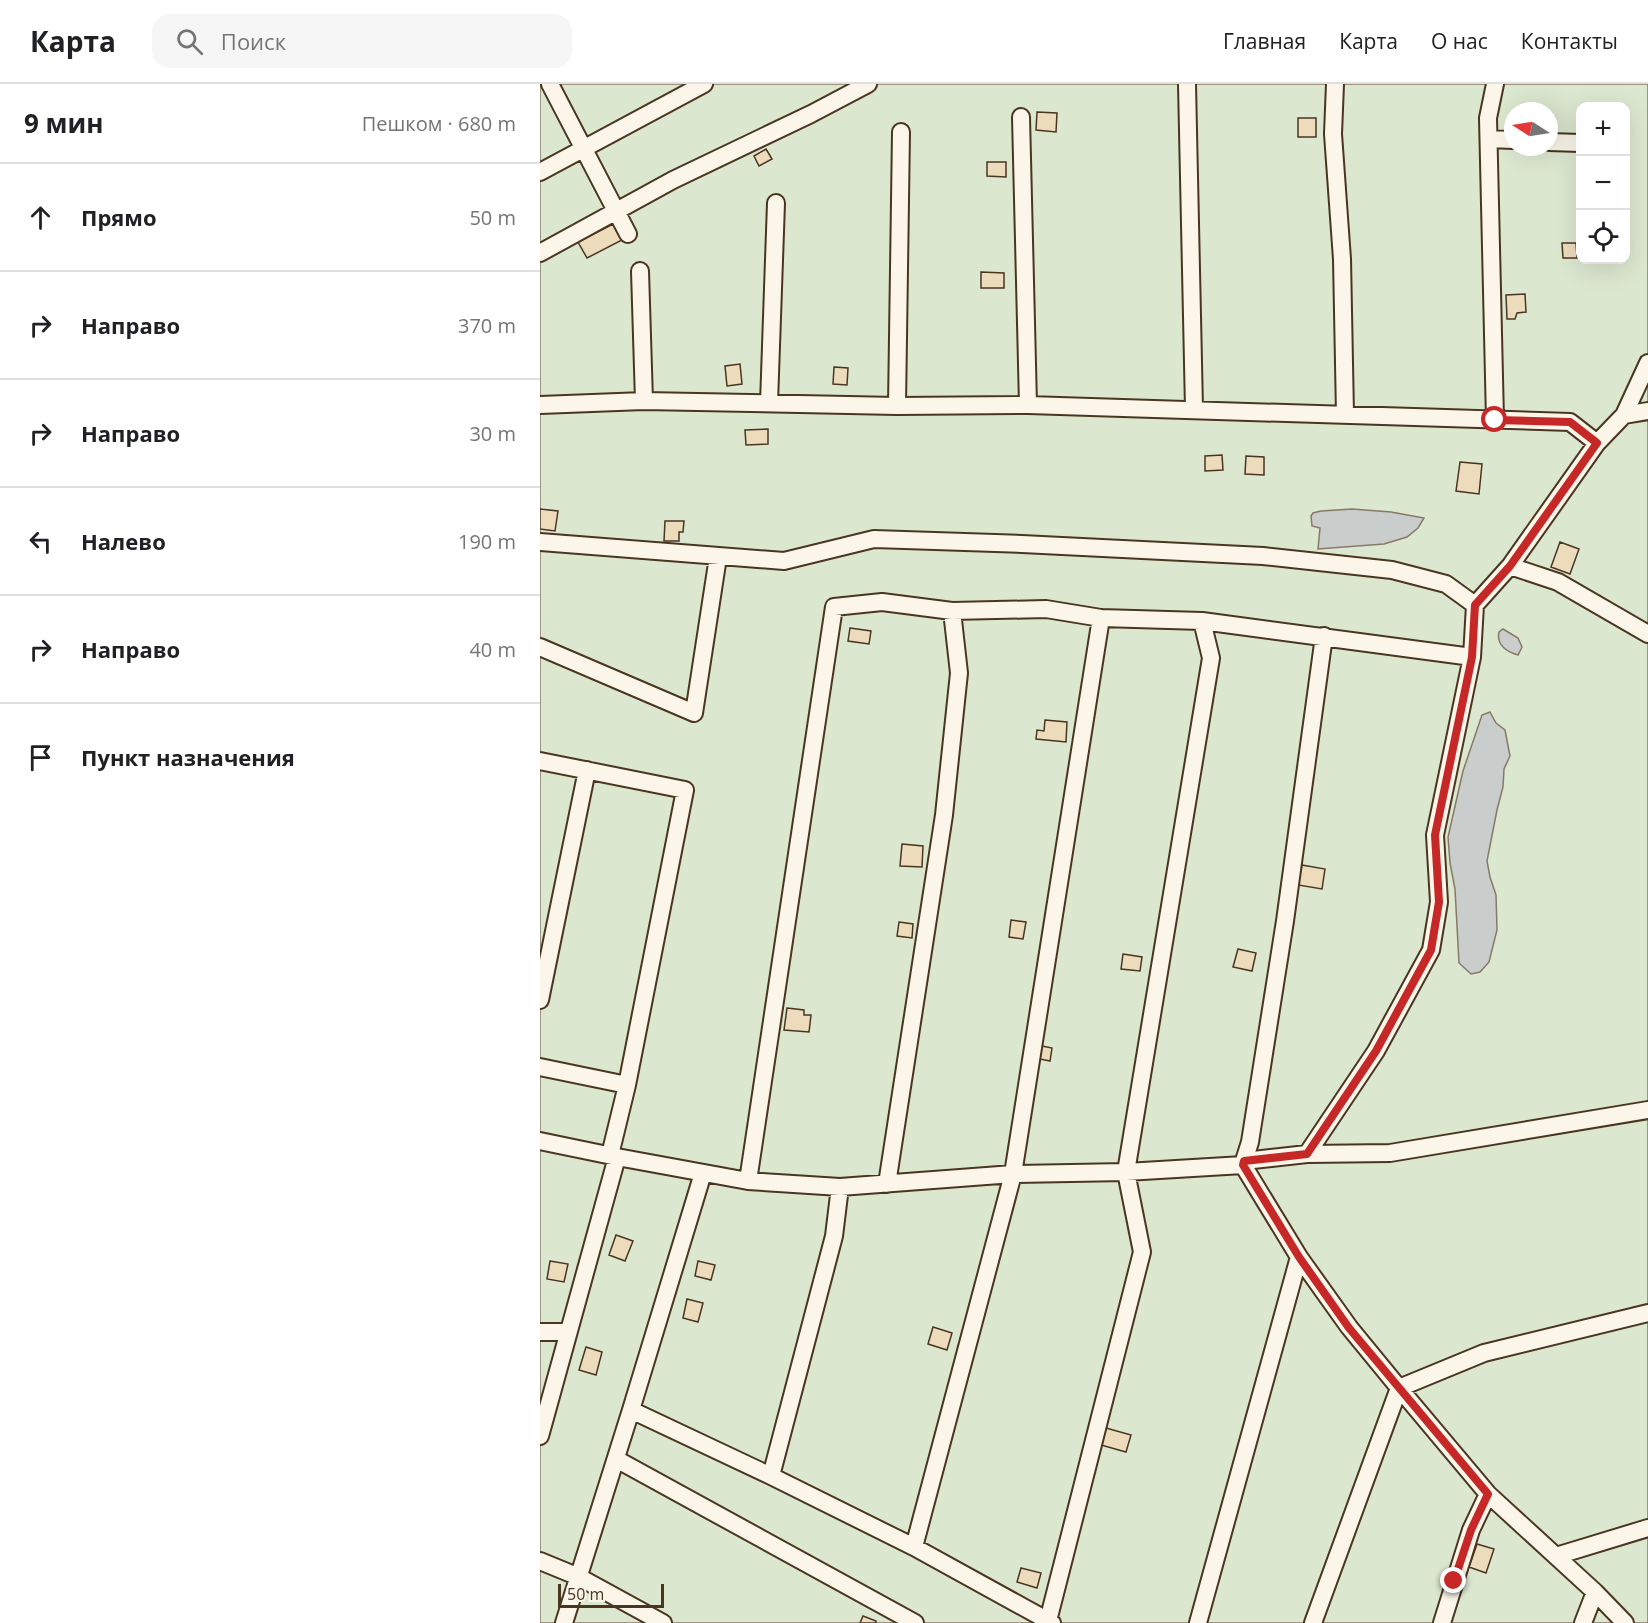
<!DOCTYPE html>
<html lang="ru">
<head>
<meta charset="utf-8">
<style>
  body { margin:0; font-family:"Open Sans",sans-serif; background:#f6f6f6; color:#202124 }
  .controls { position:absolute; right:18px; top:18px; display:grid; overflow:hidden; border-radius:12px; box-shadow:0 6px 24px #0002 }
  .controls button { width:54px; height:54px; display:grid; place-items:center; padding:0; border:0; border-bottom:2px solid #e0e0e0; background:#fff; color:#202124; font:30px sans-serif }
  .compass { position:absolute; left:964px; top:18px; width:54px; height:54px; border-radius:50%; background:#fff; box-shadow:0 6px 24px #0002; rotate:282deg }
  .scale { position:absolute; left:18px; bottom:15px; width:106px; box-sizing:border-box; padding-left:6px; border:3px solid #4a3520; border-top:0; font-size:16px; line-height:21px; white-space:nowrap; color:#4a3520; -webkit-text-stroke:4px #fbf6e9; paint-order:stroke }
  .stop { position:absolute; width:18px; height:18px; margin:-14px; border:4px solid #c62828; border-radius:50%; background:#fff }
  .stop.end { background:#c62828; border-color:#fff; box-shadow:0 2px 6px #0008 }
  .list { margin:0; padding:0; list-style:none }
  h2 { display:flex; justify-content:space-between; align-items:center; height:78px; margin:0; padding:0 24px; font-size:26px }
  h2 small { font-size:20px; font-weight:400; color:#757577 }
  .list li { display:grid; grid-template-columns:39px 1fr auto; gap:18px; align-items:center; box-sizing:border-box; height:108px; padding:0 24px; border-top:2px solid #e0e0e0 }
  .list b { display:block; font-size:22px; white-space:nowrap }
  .list em { font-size:20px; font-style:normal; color:#757577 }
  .icon { flex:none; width:33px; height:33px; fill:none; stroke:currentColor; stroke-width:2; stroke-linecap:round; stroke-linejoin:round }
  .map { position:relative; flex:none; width:1108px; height:1539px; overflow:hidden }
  header { display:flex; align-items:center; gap:36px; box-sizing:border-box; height:84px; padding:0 30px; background:#fff; border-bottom:2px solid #e0e0e0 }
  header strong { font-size:28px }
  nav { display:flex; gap:33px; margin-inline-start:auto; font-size:21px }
  .search { width:420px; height:54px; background:#f6f6f6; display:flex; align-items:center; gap:15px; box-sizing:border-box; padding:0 21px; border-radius:18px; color:#757577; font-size:22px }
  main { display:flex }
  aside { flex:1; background:#fff }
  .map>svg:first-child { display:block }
  .green { fill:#dce7d0; stroke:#887966; stroke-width:1.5; fill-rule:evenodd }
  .water { fill:#c9cecd; stroke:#887966; stroke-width:1.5 }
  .building { fill:#ecdcbc; stroke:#4a3520; stroke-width:1.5 }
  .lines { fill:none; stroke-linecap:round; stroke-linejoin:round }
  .minor-casing { stroke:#4a3520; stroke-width:20 }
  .minor { stroke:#fbf6e9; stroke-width:16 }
  .route { stroke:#c62828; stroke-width:8 }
</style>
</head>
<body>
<header>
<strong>Карта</strong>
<div class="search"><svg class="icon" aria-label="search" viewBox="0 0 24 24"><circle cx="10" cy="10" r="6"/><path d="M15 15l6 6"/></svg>Поиск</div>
<nav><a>Главная</a><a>Карта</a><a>О нас</a><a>Контакты</a></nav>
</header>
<main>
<aside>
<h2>9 мин<small>Пешком · 680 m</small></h2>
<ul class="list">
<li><svg class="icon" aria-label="ahead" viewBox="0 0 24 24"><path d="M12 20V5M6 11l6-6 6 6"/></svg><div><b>Прямо</b></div><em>50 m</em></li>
<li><svg class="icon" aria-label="right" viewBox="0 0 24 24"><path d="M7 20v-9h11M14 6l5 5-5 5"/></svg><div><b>Направо</b></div><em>370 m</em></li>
<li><svg class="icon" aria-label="right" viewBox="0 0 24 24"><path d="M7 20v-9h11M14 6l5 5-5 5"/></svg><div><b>Направо</b></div><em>30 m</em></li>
<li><svg class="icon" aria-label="left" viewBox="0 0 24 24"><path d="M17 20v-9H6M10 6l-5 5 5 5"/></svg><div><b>Налево</b></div><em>190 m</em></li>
<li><svg class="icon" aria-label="right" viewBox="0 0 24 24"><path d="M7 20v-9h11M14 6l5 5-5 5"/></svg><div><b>Направо</b></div><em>40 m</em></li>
<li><svg class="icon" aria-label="arrive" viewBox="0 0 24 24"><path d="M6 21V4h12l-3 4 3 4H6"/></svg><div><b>Пункт назначения</b></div></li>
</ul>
</aside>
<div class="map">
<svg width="1108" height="1539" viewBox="0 0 1108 1539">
  <rect width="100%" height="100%" fill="#fbf6e9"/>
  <!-- green -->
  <path class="green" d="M0,0h1108v1539h-1108zM1040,22h46v154h-46zM973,27h36v36h-36z"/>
  <!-- water -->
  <path class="water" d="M812,425l39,3 33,6 -6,10 -11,9 -23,7 -66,5 2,-21 -8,-2 -1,-10 2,-3 8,-2z
    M963,545l15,9 4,9 -4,8c-11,-3 -22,-10 -19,-23z
    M950,628l6,11 9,7 5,26 -6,13 -1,18 -6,23 -10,51 3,16 6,18 1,35 -8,32 -9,10 -9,2 -12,-11 -4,-74 -5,-26 -2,-26 15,-66 19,-56z"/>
  <!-- building -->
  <path class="building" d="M497,28l20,1 -1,19 -20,-2z
    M758,34h18v19h-18z
    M226,65l6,10 -13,7 -5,-10z
    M447,78h19v15l-19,-1z
    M73,140l9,16 -35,18 -9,-16z
    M1022,159h14l1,15h-14z
    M441,188l23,1v15h-23z
    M985,210l1,18 -9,1 -2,6h-8l-1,-24z
    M200,280l2,20 -15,2 -2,-20z
    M294,283l14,1 -1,17 -14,-1z
    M228,345v15l-22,1 -1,-15z
    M682,371l1,15 -18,1v-15z
    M706,372l18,1v18l-19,-1z
    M920,378l22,2 -3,30 -23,-3z
    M0,425l18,2 -3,20 -15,-2z
    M125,437h19l-1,11h-4v9h-15z
    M1020,458l19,7 -9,25 -19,-7z
    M310,544l21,3 -2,13 -21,-3z
    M505,636l22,2 -1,20 -30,-3 1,-9 7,1z
    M362,760l21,2 -1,21 -22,-1z
    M762,781l23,4 -3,20 -24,-4z
    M471,836l15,2 -3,17 -14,-2z
    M359,838l14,2 -1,14 -15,-2z
    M698,865l18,4 -4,18 -19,-4z
    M583,870l19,3 -2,14 -19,-2z
    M247,924l17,2v5h7l-2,17 -25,-2z
    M497,961l15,3 -2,13 -15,-3z
    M76,1151l17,6 -8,20 -16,-6z
    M10,1177l18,3 -4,18 -17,-3z
    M158,1177l17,4 -4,15 -16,-4z
    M147,1215l16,4 -5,19 -15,-4z
    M393,1243l19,6 -5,17 -19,-6z
    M46,1263l16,5 -6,23 -17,-5z
    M566,1344l25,7 -5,17 -25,-7z
    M937,1460l17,5 -8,24 -17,-6z
    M481,1484l20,5 -4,15 -20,-6z
    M323,1532l13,5v2h-16z"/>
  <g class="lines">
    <!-- minor casing -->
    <g class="minor-casing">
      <path id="minor" d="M10,0l78,150
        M647,0l7,325
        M795,0l-2,50 9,125 3,156
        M955,0l-7,34 7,302
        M481,33l7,288
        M949,55l24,1
        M1009,58l31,1
        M0,88l164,-88
        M0,169l133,-73 138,-66 57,-30
        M100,187l4,130
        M229,319l7,-200
        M0,321l104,-4 253,5 131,-1 542,17 27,21
        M357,322l4,-274
        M1084,331l24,-52
        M0,458l244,19 90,-22 148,5 241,12 129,14 54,14 29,21
        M970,482l48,16 90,52
        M0,563l154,66 24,-156
        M0,677l145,29 -58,295 -17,70
        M0,916l47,-230
        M0,983l87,18
        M0,1057l77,16 131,24 92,6 173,-13 113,-2 117,-7 1,-4 63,-7 83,-1 258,-43
        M767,1070l69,-103 55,-101 8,-48 -4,-67 37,-178 3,-52 35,-39 87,-123 27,-28 24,-4
        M704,1077l6,-19 35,-221 39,-285
        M703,1081l56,92 50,70 50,61 89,106 107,98 30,31
        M208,1097l86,-574 48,-5 70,9 94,-2 55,9 101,3 270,36
        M347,1100l57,-369 15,-142 -7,-62
        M0,1248h28
        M91,1326l140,66 143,71 138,76
        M0,1352l77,-279
        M76,1375l299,164
        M231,1392l63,-240 6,-49
        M374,1463l99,-373 88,-556
        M1016,1472l92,-28
        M0,1477l39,16 84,46
        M508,1537l94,-369 -16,-80 85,-514 -9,-37
        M24,1539l67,-213 72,-237
        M658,1539l101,-366
        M773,1539l86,-235 85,-35 164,-40
        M902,1539l29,-93 17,-36
        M1043,1539l12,-31"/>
    </g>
    <!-- minor -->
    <use href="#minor" class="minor"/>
  </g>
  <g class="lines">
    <!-- route -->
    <path class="route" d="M914,1497l17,-51 17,-36 -139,-166 -50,-71 -56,-92 1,-4 63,-7 69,-103 55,-101 8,-48 -4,-67 37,-178 3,-52 35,-39 87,-123 -27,-21 -75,-2"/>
  </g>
</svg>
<div class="controls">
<button>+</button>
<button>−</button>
<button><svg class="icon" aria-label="locate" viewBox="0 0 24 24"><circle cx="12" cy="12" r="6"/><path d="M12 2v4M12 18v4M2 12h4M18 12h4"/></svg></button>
</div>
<svg class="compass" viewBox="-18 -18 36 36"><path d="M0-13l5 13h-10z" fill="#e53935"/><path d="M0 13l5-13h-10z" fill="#757577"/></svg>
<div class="scale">50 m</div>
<div class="stop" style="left:955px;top:336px"></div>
<div class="stop end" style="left:914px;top:1497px"></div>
</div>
</main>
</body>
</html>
